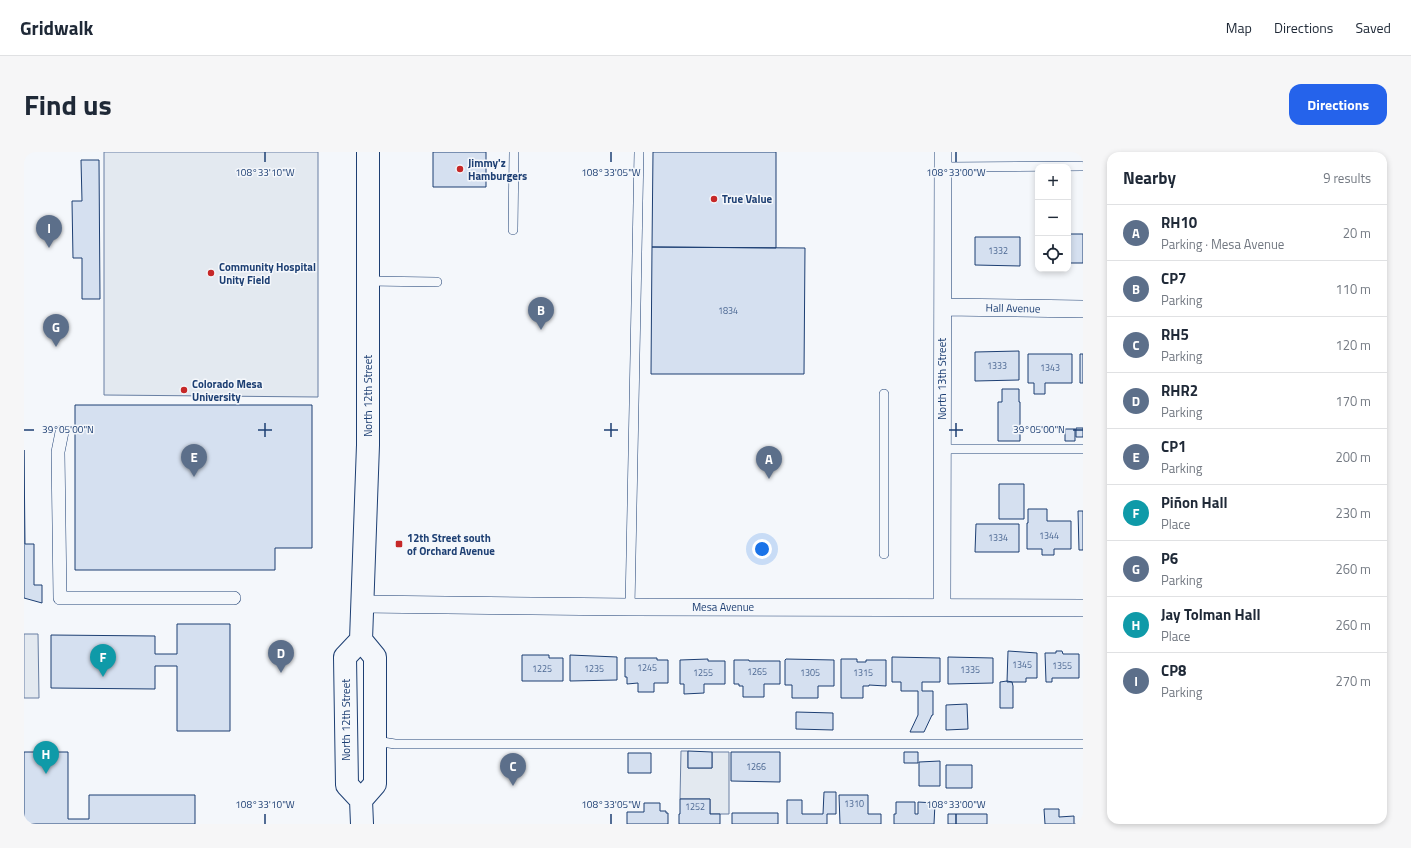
<!DOCTYPE html>
<html lang="en">
<head>
<meta charset="utf-8">
<style>
  body { margin:0; font-family:"Titillium Web",sans-serif; background:#f6f6f7; color:#1f2937 }
  .controls { position:absolute; right:12px; top:12px; display:grid; overflow:hidden; border-radius:8px; box-shadow:0 2px 6px #0003 }
  .controls button { width:36px; height:36px; display:grid; place-items:center; padding:0; border:0; border-bottom:1px solid #e0e1e3; background:#fff; color:#1f2937; font:20px sans-serif }
  .you { position:absolute; left:738px; top:397px; width:14px; height:14px; margin:-10px; border:3px solid #fff; border-radius:50%; background:#1a73e8; box-shadow:0 0 0 6px #1a73e833 }
  .badge { display:grid; place-items:center; width:26px; height:26px; border-radius:50%; background:#2563eb; color:#fff; font-size:13px; font-weight:700 }
  .pin { position:absolute; translate:-50% -33px; filter:drop-shadow(0 1px 2px #0008) }
  .pin::after { content:''; position:absolute; top:21px; width:14px; height:12px; background:inherit; clip-path:polygon(0 0,100% 0,50% 100%) }
  .list { margin:0; padding:0; list-style:none }
  h2 { display:flex; justify-content:space-between; align-items:center; height:52px; margin:0; padding:0 16px; font-size:17px }
  h2 small { font-size:13px; font-weight:400; color:#747a83 }
  .list li { display:grid; grid-template-columns:26px 1fr auto; gap:12px; align-items:center; box-sizing:border-box; height:56px; padding:0 16px; border-top:1px solid #e0e1e3 }
  .list b { display:block; font-size:15px; white-space:nowrap }
  .list p { margin:0; font-size:13px; white-space:nowrap; color:#747a83 }
  .list em { font-size:13px; font-style:normal; color:#747a83 }
  .icon { flex:none; width:22px; height:22px; fill:none; stroke:currentColor; stroke-width:2; stroke-linecap:round; stroke-linejoin:round }
  .map { position:relative; flex:none; width:1059px; height:672px; overflow:hidden; border-radius:12px }
  header { display:flex; align-items:center; gap:24px; box-sizing:border-box; height:56px; padding:0 20px; background:#fff; border-bottom:1px solid #e0e1e3 }
  header strong { font-size:19px }
  nav { display:flex; gap:22px; margin-inline-start:auto; font-size:14px }
  .intro { display:flex; align-items:center; justify-content:space-between; box-sizing:border-box; height:96px; padding:0 24px }
  h1 { margin:0; font-size:28px }
  .button { padding:10px 18px; border-radius:12px; background:#2563eb; color:#fff; font-size:14px; font-weight:700 }
  main { display:flex; gap:24px; padding:0 24px }
  aside { flex:1; background:#fff; border-radius:12px; box-shadow:0 2px 6px #0003 }
  .map>svg:first-child { display:block }
  .green { fill:#e3e9f0; stroke:#687fa3 }
  .building { fill:#d5e0f0; stroke:#1d3f73 }
  .lines { fill:none; stroke-linecap:round; stroke-linejoin:round }
  .service-casing { stroke:#1d3f73; stroke-width:10 }
  .pedestrian-casing { stroke:#1d3f73; stroke-width:14 }
  .minor-casing { stroke:#1d3f73; stroke-width:18 }
  .primary-casing { stroke:#1d3f73; stroke-width:24 }
  .service { stroke:#f4f7fb; stroke-width:9 }
  .pedestrian { stroke:#f4f7fb; stroke-width:13 }
  .minor { stroke:#f4f7fb; stroke-width:17 }
  .primary { stroke:#f4f7fb; stroke-width:22 }
  .ticks { fill:none; stroke:#1d3f73; stroke-width:1.5 }
  .poi-dot { fill:#c62828; stroke:#f4f7fb; stroke-width:1.5 }
  .labels { text-anchor:middle; stroke-width:3; stroke-linejoin:round; paint-order:stroke }
  .number-label { font-size:9px; fill:#4b6792 }
  .poi-label { font-size:11px; font-weight:bold; fill:#1d3f73; stroke:#f4f7fb; text-anchor:start }
  .street-label { font-size:11px; fill:#1d3f73; stroke:#f4f7fb }
  .ticks-label { font-size:10px; text-anchor:middle; fill:#1d3f73; stroke:#f4f7fb; stroke-width:3; stroke-linejoin:round; paint-order:stroke }
</style>
</head>
<body>
<header>
<strong>Gridwalk</strong>
<nav><a>Map</a><a>Directions</a><a>Saved</a></nav>
</header>
<div class="intro"><h1>Find us</h1><a class="button">Directions</a></div>
<main>
<div class="map">
<svg width="1059" height="672" viewBox="0 0 1059 672">
  <rect width="100%" height="100%" fill="#f4f7fb"/>
  <!-- green -->
  <path class="green" d="M80,0h214v245l-214,-2z
    M0,482h14l1,64h-15z
    M657,599h7v17h24v-16h17v62h-19v-15h-30z"/>
  <!-- building -->
  <path class="building" d="M409,0h53v35h-53z
    M629,0h123v96l-124,-1z
    M57,8h18l1,139h-18v-41h-9l-1,-57h10z
    M1044,82h15v29h-15z
    M951,85h45v29l-45,-1z
    M628,95l153,1 -1,126h-153z
    M995,199v29l-44,1v-29z
    M1004,202h44v29h-27v11h-11v-11h-6z
    M1056,202h3v29h-3z
    M978,237h17v13h1v39h-22v-39h4z
    M51,253h237v143h-37v22h-200z
    M1052,276h7v9h-7z
    M1041,277h10v12h-10z
    M0,298l1,94h9v41h8v18l-18,-5z
    M975,332h25v35h-25z
    M1004,357h19v12h24v28h-17v6h-12v-6h-15v-26h1z
    M1054,359h5v39h-4z
    M952,372h43v28h-44z
    M153,472h53v107h-53v-65h-22v23l-104,-1v-53l104,1v18h22z
    M984,499l29,2v25h-11v4h-19z
    M1032,499h6l1,3h16v24h-27v4h-6l-1,-29h11z
    M498,503h27v3h14v23h-41z
    M546,503l47,2v23l-47,1z
    M868,505l48,1v24h-18v9h11v24h-1l-8,17h-14l8,-17v-24h-17v-9h-9z
    M924,505l45,1v25l-45,1z
    M601,506h32v2h11v23h-14v9h-16v-9l-11,1v-7h-2z
    M684,507v2h17v23h-21v9l-20,1v-10h-4v-24z
    M762,507l48,1v26h-16v12h-26v-13h-7v-25z
    M817,507h16v3h9v-2h20v26l-17,-1v1h-6v12h-22z
    M710,508h15v1h31v23h-16v13h-21v-11h-4v-2h-5z
    M983,529l5,1 1,4v22h-13v-26z
    M943,552l1,25 -22,1v-25z
    M772,560l37,1v17l-37,-1z
    M664,599l24,1v16h-24z
    M0,600h44v67h21v-24h106v29h-171z
    M707,600h49v30l-49,-1z
    M880,600h14v11h-14z
    M604,601h23v20h-23z
    M916,609v25h-21v-24z
    M922,613h26v23h-26z
    M800,640h12v22h-9v10h-40v-24h15v14h21z
    M815,643h29v19h13v10h-41z
    M656,647h30v15h10v10h-41v-10h1z
    M872,650h19v12h3v-12l17,1 -1,21h-40v-10h2z
    M620,651h16v8h6v2h2v11h-41v-12h17z
    M1020,657h15v8l15,-1v8h2h-31z
    M708,661h46v11h-46z
    M924,662h39v10h-39z"/>
  <g class="lines">
    <!-- service casing -->
    <g class="service-casing">
      <path id="service" d="M919,15l140,-1
        M489,78l1,-78
        M344,129l69,1
        M860,242v160
        M918,297h141
        M606,455l9,-455
        M352,589l19,3h688"/>
    </g>
    <!-- pedestrian casing -->
    <g class="pedestrian-casing">
      <path id="pedestrian" d="M38,280l-4,20 2,146h174"/>
    </g>
    <!-- minor casing -->
    <g class="minor-casing">
      <path id="minor" d="M919,155l140,2
        M338,452l268,3 453,1
        M918,455l1,-455"/>
    </g>
    <!-- primary casing -->
    <g class="primary-casing">
      <path id="primary" d="M337,488l7,-195v-293
        M337,648l-14,-15 -2,-128 16,-17 14,17v127l-14,16 1,24"/>
    </g>
    <!-- service -->
    <use href="#service" class="service"/>
    <!-- pedestrian -->
    <use href="#pedestrian" class="pedestrian"/>
    <!-- minor -->
    <use href="#minor" class="minor"/>
    <!-- primary -->
    <use href="#primary" class="primary"/>
  </g>
  <!-- ticks -->
  <path class="ticks" d="M241,0v10M587,0v10M932,0v10M241,271v14M587,271v14M932,271v14M0,278h10M234,278h14M580,278h14M925,278h14M1049,278h10M241,662v10M587,662v10M932,662v10"/>
  <!-- markers -->
  <g class="poi-dot">
    <circle cx="436" cy="17" r="4"/>
    <circle cx="690" cy="47" r="4"/>
    <circle cx="187" cy="121" r="4"/>
    <circle cx="160" cy="238" r="4"/>
    <rect x="371" y="388" width="8" height="8" rx="2"/>
  </g>
  <g class="labels">
    <!-- number labels -->
    <g class="number-label">
      <text x="974" y="102">1332</text>
      <text x="704" y="162">1834</text>
      <text x="973" y="217">1333</text>
      <text x="1026" y="219">1343</text>
      <text x="1025" y="387">1344</text>
      <text x="974" y="389">1334</text>
      <text x="998" y="516">1345</text>
      <text x="1038" y="517">1355</text>
      <text x="623" y="519">1245</text>
      <text x="518" y="520">1225</text>
      <text x="570" y="520">1235</text>
      <text x="946" y="521">1335</text>
      <text x="733" y="523">1265</text>
      <text x="679" y="524">1255</text>
      <text x="786" y="524">1305</text>
      <text x="839" y="524">1315</text>
      <text x="732" y="618">1266</text>
      <text x="830" y="655">1310</text>
      <text x="671" y="658">1252</text>
    </g>
    <!-- poi labels -->
    <g class="poi-label">
      <text x="444" y="15">Jimmy'z<tspan x="444" dy="13">Hamburgers</tspan></text>
      <text x="698" y="51">True Value</text>
      <text x="195" y="119">Community Hospital<tspan x="195" dy="13">Unity Field</tspan></text>
      <text x="168" y="236">Colorado Mesa<tspan x="168" dy="13">University</tspan></text>
      <text x="383" y="390">12th Street south<tspan x="383" dy="13">of Orchard Avenue</tspan></text>
    </g>
    <!-- street labels -->
    <g class="street-label">
      <text transform="translate(989 156) rotate(1)" y="4">Hall Avenue</text>
      <text transform="translate(918 227) rotate(-90)" y="4">North 13th Street</text>
      <text transform="translate(344 244) rotate(-90)" y="4">North 12th Street</text>
      <text x="699" y="459">Mesa Avenue</text>
      <text transform="translate(322 568) rotate(-90)" y="4">North 12th Street</text>
    </g>
  </g>
  <g class="ticks-label">
    <text x="241" y="24">108°33'10"W</text>
    <text x="587" y="24">108°33'05"W</text>
    <text x="932" y="24">108°33'00"W</text>
    <text x="44" y="281">39°05'00"N</text>
    <text x="1015" y="281">39°05'00"N</text>
    <text x="241" y="656">108°33'10"W</text>
    <text x="587" y="656">108°33'05"W</text>
    <text x="932" y="656">108°33'00"W</text>
  </g>
</svg>
<div class="controls">
<button>+</button>
<button>−</button>
<button><svg class="icon" aria-label="locate" viewBox="0 0 24 24"><circle cx="12" cy="12" r="6"/><path d="M12 2v4M12 18v4M2 12h4M18 12h4"/></svg></button>
</div>
<div class="you"></div>
<div class="pin badge" style="left:745px;top:327px;background:#5c6f8a">A</div>
<div class="pin badge" style="left:517px;top:178px;background:#5c6f8a">B</div>
<div class="pin badge" style="left:489px;top:634px;background:#5c6f8a">C</div>
<div class="pin badge" style="left:257px;top:521px;background:#5c6f8a">D</div>
<div class="pin badge" style="left:170px;top:325px;background:#5c6f8a">E</div>
<div class="pin badge" style="left:79px;top:525px;background:#0f9aa8">F</div>
<div class="pin badge" style="left:32px;top:195px;background:#5c6f8a">G</div>
<div class="pin badge" style="left:22px;top:622px;background:#0f9aa8">H</div>
<div class="pin badge" style="left:25px;top:96px;background:#5c6f8a">I</div>
</div>
<aside>
<h2>Nearby<small>9 results</small></h2>
<ul class="list">
<li><span class="badge" style="background:#5c6f8a">A</span><div><b>RH10</b><p>Parking · Mesa Avenue</p></div><em>20 m</em></li>
<li><span class="badge" style="background:#5c6f8a">B</span><div><b>CP7</b><p>Parking</p></div><em>110 m</em></li>
<li><span class="badge" style="background:#5c6f8a">C</span><div><b>RH5</b><p>Parking</p></div><em>120 m</em></li>
<li><span class="badge" style="background:#5c6f8a">D</span><div><b>RHR2</b><p>Parking</p></div><em>170 m</em></li>
<li><span class="badge" style="background:#5c6f8a">E</span><div><b>CP1</b><p>Parking</p></div><em>200 m</em></li>
<li><span class="badge" style="background:#0f9aa8">F</span><div><b>Piñon Hall</b><p>Place</p></div><em>230 m</em></li>
<li><span class="badge" style="background:#5c6f8a">G</span><div><b>P6</b><p>Parking</p></div><em>260 m</em></li>
<li><span class="badge" style="background:#0f9aa8">H</span><div><b>Jay Tolman Hall</b><p>Place</p></div><em>260 m</em></li>
<li><span class="badge" style="background:#5c6f8a">I</span><div><b>CP8</b><p>Parking</p></div><em>270 m</em></li>
</ul>
</aside>
</main>
</body>
</html>
